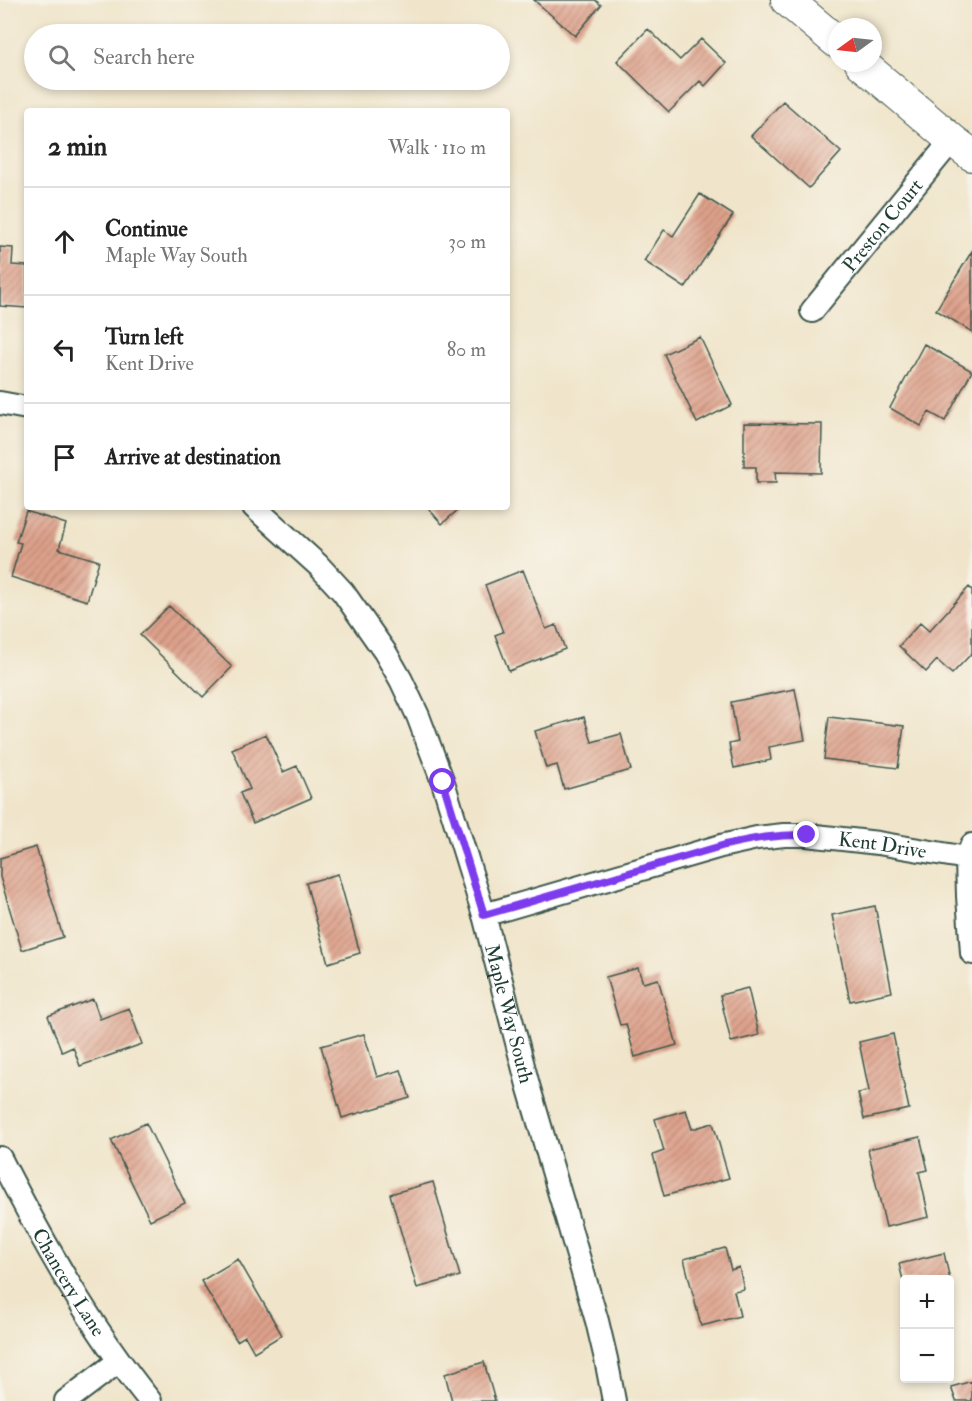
<!DOCTYPE html>
<html lang="en">
<head>
<meta charset="utf-8">
<style>
  body { margin:0; font-family:"IM FELL Double Pica",serif; background:#f2f2f2; color:#222 }
  .controls { position:absolute; right:18px; bottom:18px; display:grid; overflow:hidden; border-radius:6px; box-shadow:0 3px 9px #0003 }
  .controls button { width:54px; height:54px; display:grid; place-items:center; padding:0; border:0; border-bottom:2px solid #e0e0e0; background:#fff; color:#222; font:30px sans-serif }
  .compass { position:absolute; left:828px; top:18px; width:54px; height:54px; border-radius:50%; background:#fff; box-shadow:0 3px 9px #0003; rotate:255deg }
  .stop { position:absolute; width:18px; height:18px; margin:-14px; border:4px solid #7c3aed; border-radius:50%; background:#fff }
  .stop.end { background:#7c3aed; border-color:#fff; box-shadow:0 2px 6px #0008 }
  .list { margin:0; padding:0; list-style:none }
  h2 { display:flex; justify-content:space-between; align-items:center; height:78px; margin:0; padding:0 24px; font-size:26px }
  h2 small { font-size:20px; font-weight:400; color:#767676 }
  .list li { display:grid; grid-template-columns:39px 1fr auto; gap:18px; align-items:center; box-sizing:border-box; height:108px; padding:0 24px; border-top:2px solid #e0e0e0 }
  .list b { display:block; font-size:22px; white-space:nowrap }
  .list p { margin:0; font-size:20px; white-space:nowrap; color:#767676 }
  .list em { font-size:20px; font-style:normal; color:#767676 }
  .icon { flex:none; width:33px; height:33px; fill:none; stroke:currentColor; stroke-width:2; stroke-linecap:round; stroke-linejoin:round }
  .map { position:relative; flex:none; width:972px; height:1401px; overflow:hidden }
  .search { position:absolute; background:#fff; box-shadow:0 3px 9px #0003; left:24px; top:24px; width:486px; height:66px; display:flex; align-items:center; gap:15px; box-sizing:border-box; padding:0 21px; border-radius:33px; color:#767676; font-size:22px }
  .panel { position:absolute; background:#fff; box-shadow:0 3px 9px #0003; left:24px; top:108px; width:486px; height:402px; border-radius:6px }
  .map>svg:first-child { display:block }
  .building { fill:url(#building-hatch) }
  .lines { fill:none; stroke-linecap:round; stroke-linejoin:round }
  .street-casing { stroke:#3e564b; stroke-width:26 }
  .secondary-casing { stroke:#3e564b; stroke-width:34 }
  .street { stroke:#fff; stroke-width:22 }
  .secondary { stroke:#fff; stroke-width:32 }
  .route { stroke:#7c3aed; stroke-width:8 }
  .labels { text-anchor:middle; stroke-width:4.5; stroke-linejoin:round; paint-order:stroke }
  .street-label { font-size:20px; fill:#1f3d34; stroke:#f7f3e8 }
</style>
</head>
<body>
<div class="map">
<svg width="972" height="1401" viewBox="0 0 972 1401">
  <defs>
    <pattern id="building-hatch" width="6" height="6" patternUnits="userSpaceOnUse" patternTransform="scale(1.5)"><rect width="6" height="6" fill="#dea18b"/><path d="M-1 1l2-2M0 6l6-6M5 7l2-2" fill="none" stroke="#b38472"/></pattern>
  </defs>
  <rect width="100%" height="100%" fill="#f7f3e8"/>
  <filter id="ink" filterUnits="userSpaceOnUse"><feTurbulence type="fractalNoise" baseFrequency=".0167" numOctaves="2"/><feDisplacementMap in="SourceGraphic" scale="12" xChannelSelector="R" yChannelSelector="G"/><feConvolveMatrix kernelMatrix="1 2 1 2 8 2 1 2 1" color-interpolation-filters="sRGB"/></filter>
  <filter id="wash" filterUnits="userSpaceOnUse"><feTurbulence type="fractalNoise" baseFrequency=".008" numOctaves="4" result="noise"/><feDisplacementMap in="SourceGraphic" scale="24" xChannelSelector="R" yChannelSelector="G"/><feGaussianBlur stdDeviation="1.35" result="paint"/><feColorMatrix in="noise" values="0 0 0 0 0 0 0 0 0 0 0 0 0 0 0 0 0 1.4 0 .05"/><feComposite in="paint" operator="in"/></filter>
  <g filter="url(#wash)">
    <rect width="100%" height="100%" fill="#f0e5cb"/>
    <g id="blocks">
      <!-- building -->
      <path class="building" d="M534,0h61l6,5 -26,31z
        M648,29l32,31 21,-21 25,24 -21,23 -5,-5 -31,31 -52,-51z
        M783,101l58,51 -32,36 -58,-52z
        M700,194l33,21 -48,73 -41,-27 20,-31 9,6z
        M0,247l13,1 -1,17 15,1v42l-27,-2z
        M972,251v81l-36,-22z
        M700,337l32,68 -35,18 -33,-69z
        M924,344l48,27 -27,50 -16,-9 -8,14 -31,-18z
        M744,423l78,1 -1,49 -46,-1 1,11h-20v-16h-12z
        M427,507h34l-19,17z
        M26,511l40,13 -7,25 40,12 -12,40 -76,-24 10,-34 -5,-1z
        M523,570l23,59 10,-4 9,24 -56,22 -14,-36 8,-3 -18,-47z
        M969,587l3,3v63l-20,21 -15,-14 -11,12 -27,-26 21,-23 9,8z
        M169,606l63,61 -29,30 -63,-62z
        M795,689l10,51 -36,7 2,13 -37,8 -5,-24 9,-2 -7,-40z
        M584,717l8,25 29,-8 10,36 -67,19 -7,-24 -11,3 -11,-37z
        M829,717l75,9 -6,42 -74,-9z
        M266,734l17,38 14,-6 14,32 -58,25 -13,-30 10,-4 -18,-40z
        M36,847l27,90 -41,13 -22,-73v-19z
        M338,874l22,79 -32,10 -22,-80z
        M875,906l17,86 -42,9 -18,-86z
        M638,968l5,15 15,-4 19,66 -42,12 -9,-33 -6,1 -14,-48z
        M748,988l11,47 -28,7 -11,-47z
        M93,999l7,20 29,-11 13,36 -62,22 -7,-19 -11,5 -14,-36z
        M364,1034l13,43 24,-7 9,28 -68,20 -21,-72z
        M893,1034l16,75 -45,10 -6,-26 11,-2 -10,-49z
        M686,1110l6,19 21,-6 16,55 -65,18 -11,-41 11,-4 -9,-32z
        M146,1123l39,80 -35,17 -39,-80z
        M920,1137l8,33 -9,2 10,45 -43,10 -18,-78z
        M433,1182l27,94 -43,12 -27,-94z
        M725,1248l6,22 8,-3 5,22 -10,2 6,25 -39,10 -17,-67z
        M944,1253l6,27h-47l-4,-16z
        M238,1259l44,76 -28,17 -9,-16 -8,5 -36,-60z
        M484,1362l11,39h-43l-7,-27z
        M972,1381v20h-16l-5,-14z"/>
    </g>
  </g>
  <g filter="url(#ink)">
    <use href="#blocks" fill-opacity="0" stroke="#3e564b" stroke-width="1.5"/>
    <g class="lines">
      <!-- street casing -->
      <g class="street-casing">
        <g id="street">
          <path id="s1" d="M812,311l140,-171"/>
          <path d="M0,403l27,5"/>
          <path id="s2" d="M254,507l64,58 25,27 42,60 16,28 17,36 25,66 41,133 44,170 69,236 9,38 8,42"/>
          <path d="M972,845l-5,13 1,38 4,57"/>
          <path id="s3" d="M484,915l237,-69 36,-8 27,-3h23l71,8 89,15"/>
          <path id="s4" d="M0,1158c43,84 90,169 150,243"/>
          <path d="M66,1401l53,-40"/>
        </g>
      </g>
      <!-- secondary casing -->
      <g class="secondary-casing">
        <path id="secondary" d="M787,0l50,42
          M861,63l91,77 20,15"/>
      </g>
      <!-- street -->
      <use href="#street" class="street"/>
      <!-- secondary -->
      <use href="#secondary" class="secondary"/>
    </g>
  </g>
  <g class="lines" filter="url(#ink)">
    <!-- route -->
    <path class="route" d="M443,782l41,133 241,-70c27,-6 53,-11 82,-10"/>
  </g>
  <g class="labels">
    <!-- street labels -->
    <g class="street-label">
      <text dy="7" stroke="none"><textPath href="#s1" startOffset="111">Preston Court</textPath></text>
      <text dy="7" stroke="none"><textPath href="#s3" startOffset="410">Kent Drive</textPath></text>
      <text dy="7" stroke="none"><textPath href="#s2" startOffset="580">Maple Way South</textPath></text>
      <text dy="7" stroke="none"><textPath href="#s4" startOffset="142">Chancery Lane</textPath></text>
    </g>
  </g>
</svg>
<div class="controls">
<button>+</button>
<button>−</button>
</div>
<svg class="compass" viewBox="-18 -18 36 36"><path d="M0-13l5 13h-10z" fill="#e53935"/><path d="M0 13l5-13h-10z" fill="#767676"/></svg>
<div class="stop" style="left:443px;top:782px"></div>
<div class="stop end" style="left:807px;top:835px"></div>
<div class="search"><svg class="icon" aria-label="search" viewBox="0 0 24 24"><circle cx="10" cy="10" r="6"/><path d="M15 15l6 6"/></svg>Search here</div>
<section class="panel">
<h2>2 min<small>Walk · 110 m</small></h2>
<ul class="list">
<li><svg class="icon" aria-label="ahead" viewBox="0 0 24 24"><path d="M12 20V5M6 11l6-6 6 6"/></svg><div><b>Continue</b><p>Maple Way South</p></div><em>30 m</em></li>
<li><svg class="icon" aria-label="left" viewBox="0 0 24 24"><path d="M17 20v-9H6M10 6l-5 5 5 5"/></svg><div><b>Turn left</b><p>Kent Drive</p></div><em>80 m</em></li>
<li><svg class="icon" aria-label="arrive" viewBox="0 0 24 24"><path d="M6 21V4h12l-3 4 3 4H6"/></svg><div><b>Arrive at destination</b></div></li>
</ul>
</section>
</div>
</body>
</html>
